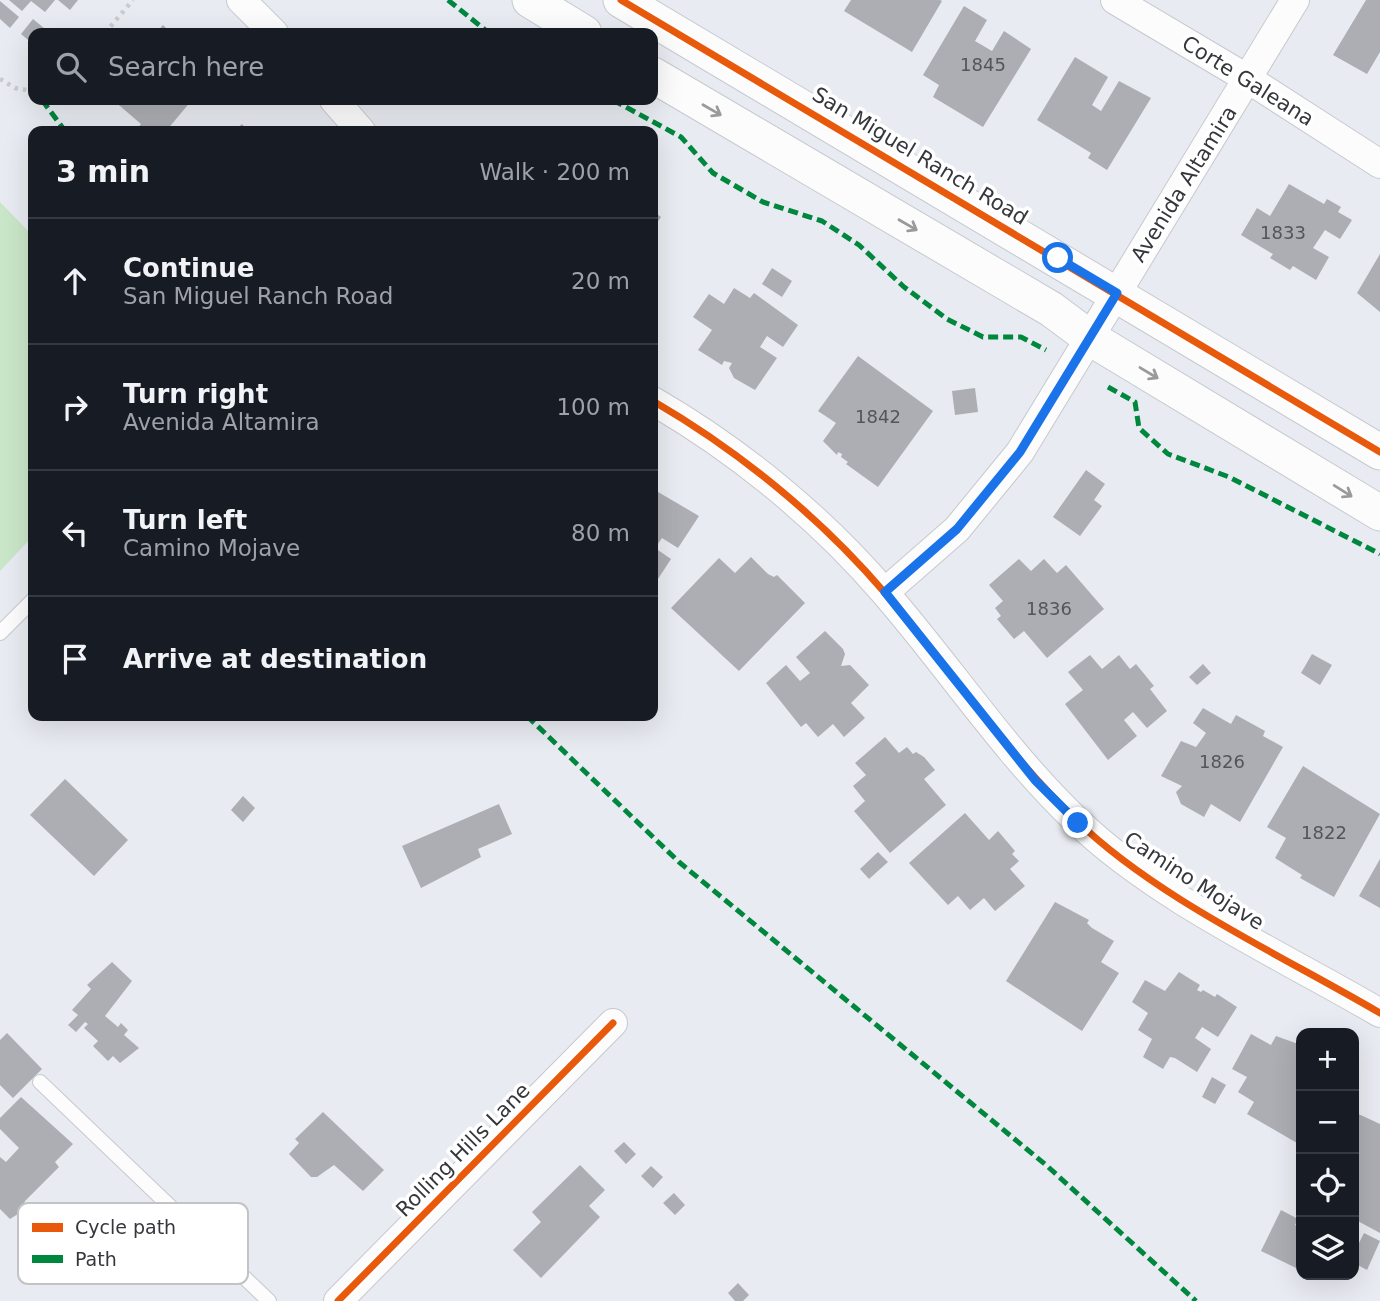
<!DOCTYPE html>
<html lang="en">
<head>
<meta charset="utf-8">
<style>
  body { margin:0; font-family:"DejaVu Sans",sans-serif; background:#242831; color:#f1f3f6 }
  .controls { position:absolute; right:21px; bottom:21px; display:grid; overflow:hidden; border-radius:14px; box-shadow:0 7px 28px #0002 }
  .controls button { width:63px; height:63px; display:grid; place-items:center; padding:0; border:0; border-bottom:2px solid #363941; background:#171b24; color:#f1f3f6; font:35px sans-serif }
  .stop { position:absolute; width:21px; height:21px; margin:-16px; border:5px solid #1a73e8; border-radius:50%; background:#fff }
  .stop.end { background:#1a73e8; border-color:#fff; box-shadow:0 2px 7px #0008 }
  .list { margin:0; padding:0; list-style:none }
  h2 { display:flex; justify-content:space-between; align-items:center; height:91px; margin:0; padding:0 28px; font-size:30px }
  h2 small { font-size:23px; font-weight:400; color:#9ea1a6 }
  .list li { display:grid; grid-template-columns:46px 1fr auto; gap:21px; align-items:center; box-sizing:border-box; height:126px; padding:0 28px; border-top:2px solid #363941 }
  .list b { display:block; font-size:26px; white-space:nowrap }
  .list p { margin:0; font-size:23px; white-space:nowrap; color:#9ea1a6 }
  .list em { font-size:23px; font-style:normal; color:#9ea1a6 }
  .icon { flex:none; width:38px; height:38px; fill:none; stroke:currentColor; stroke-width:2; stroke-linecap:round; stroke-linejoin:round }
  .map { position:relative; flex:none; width:1380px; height:1301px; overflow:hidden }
  .search { position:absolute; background:#171b24; box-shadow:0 7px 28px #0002; left:28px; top:28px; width:630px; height:77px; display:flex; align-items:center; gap:18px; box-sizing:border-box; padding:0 24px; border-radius:14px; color:#9ea1a6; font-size:26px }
  .panel { position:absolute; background:#171b24; box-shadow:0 7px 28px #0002; left:28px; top:126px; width:630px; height:595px; border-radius:14px }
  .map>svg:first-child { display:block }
  .green { fill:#cae6c8 }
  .building { fill:#acaeb3 }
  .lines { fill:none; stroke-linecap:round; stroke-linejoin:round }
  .service-casing { stroke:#c6c9ce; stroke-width:16 }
  .minor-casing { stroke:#c6c9ce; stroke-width:30 }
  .tertiary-casing { stroke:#c6c9ce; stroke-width:37 }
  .path { stroke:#c9cbcc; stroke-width:4.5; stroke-dasharray:3.5 5; stroke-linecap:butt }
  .service { stroke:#fcfcfd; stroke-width:14 }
  .minor { stroke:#fcfcfd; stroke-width:28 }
  .tertiary { stroke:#fcfcfd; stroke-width:35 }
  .quiet { stroke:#00873e; stroke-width:5; stroke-dasharray:10 5; stroke-linecap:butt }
  .cycleway-casing { stroke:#fff; stroke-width:11 }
  .cycleway { stroke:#e8590c; stroke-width:7 }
  .oneway { stroke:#989a9c }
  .route { stroke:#1a73e8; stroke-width:9 }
  .labels { text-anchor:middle; stroke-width:7; stroke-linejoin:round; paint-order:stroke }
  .number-label { font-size:18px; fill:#53555a }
  .street-label { font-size:21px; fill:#35373c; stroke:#fff }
  .key { fill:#fff; stroke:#c2c3c4; stroke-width:2 }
  .key-label { font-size:19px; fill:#35373c }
</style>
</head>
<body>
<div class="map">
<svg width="1380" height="1301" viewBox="0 0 1380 1301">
  <rect width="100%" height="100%" fill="#e8ebf1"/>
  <!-- green -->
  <path class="green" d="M0,202l33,34v300l-33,35z"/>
  <!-- building -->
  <path class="building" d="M9,0h46l-10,12 -14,-11 -9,10z
    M58,0h20l-8,10z
    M851,0h89l2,1 -30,51 -68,-41z
    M1366,0h14v52l-13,22 -34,-19z
    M0,1l19,16 -9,11 -10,-9z
    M964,6l23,14 -12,21 17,10 12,-20 27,18 -48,78 -50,-30 6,-12 -16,-10z
    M33,19l17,14h-17v11l-12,-10z
    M163,25l7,7 2,-3 5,4h-21z
    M1075,57l33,20 -16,28 9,6 18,-30 32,17 -44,72 -19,-12 3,-5 -54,-33z
    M113,100h79l-26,31h-31l6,-7z
    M242,124l6,7h-14z
    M1289,184l35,20 3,-5 14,8 -3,5 14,8 -12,19 -15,-9 -12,18 16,9 -13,23 -23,-14 -3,4 -20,-12 3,-4 -32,-19 16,-27 13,8z
    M653,211l8,6 -8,11z
    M1380,254v58l-23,-19z
    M772,268l20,13 -10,16 -20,-13z
    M734,288l16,10 4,-5 44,32 -15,22 -16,-11 -7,11 17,11 -22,32 -21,-12 -5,-10 3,-5 -8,-2 -2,4 -24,-15 14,-20 -19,-13 16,-23 15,10z
    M858,356l75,55 -55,76 -32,-23 2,-2 -7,-5 1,-3 -4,-2 -1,3 -14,-14 13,-18 -18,-12z
    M975,388l3,24 -23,3 -3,-24z
    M1086,470l19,14 -11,16 8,6 -22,30 -27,-19z
    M653,489l46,27 -21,32 -16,-10 -7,10 16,11 -15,23 -3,-2z
    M751,557l17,17 6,3 3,-2 28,28 -66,68 -68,-63 48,-50 16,15z
    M1019,559l12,12 13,-12 13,14 9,-8 38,44 -57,49 -23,-27 -10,8 -17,-20 4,-3 -6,-8 8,-7 -14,-16z
    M825,631l18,18 2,5 -4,12 9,-1 19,20 -18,18 14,15 -21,19 -11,-13 -15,13 -12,-14 -5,4 -35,-44 20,-18 14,16 10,-8 -14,-16z
    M1312,654l20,11 -12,20 -19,-12z
    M1090,655l12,14 17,-14 11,14 6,-5 18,22 -4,3 17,22 -20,17 -14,-16 -9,8 13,16 -29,24 -43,-56 18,-14 -15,-18z
    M1203,664l8,9 -14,12 -8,-8z
    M1203,708l28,16 5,-9 29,16 -2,5 20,11 -43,75 -29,-18 -7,13 -23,-13 -5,-12 6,-6 -21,-10 20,-35 15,6 10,-14 -13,-10z
    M885,737l14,16 8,-6 6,7 3,-2 8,5 11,13 -11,9 22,26 -56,48 -36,-42 11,-10 -12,-15 13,-11 -11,-12z
    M1303,766l77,48 -46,83 -34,-19 2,-3 -27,-17 11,-20 -19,-11z
    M65,779l63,61 -34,36 -64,-61z
    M243,796l12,12 -12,14 -12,-12z
    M499,804l13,30 -34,15 3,8 -60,31 -19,-42z
    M965,813l24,27 9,-9 17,20 -3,3 7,7 -9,8 15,17 -30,25 -11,-13 -14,12 -12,-14 -10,9 -39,-42z
    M878,852l10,10 -19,17 -9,-10z
    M1380,859v49l-21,-12z
    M1055,902l34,18 -2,3 5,5 22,13 -13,21 18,11 -37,58 -76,-50z
    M112,962l20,19 -27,35 13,11 3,-4 7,7 -4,5 15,13 -19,15 -7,-7 -5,5 -15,-15 5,-5 -14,-13 4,-4 -3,-2 -9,10 -8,-7 10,-10 -6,-5 19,-21 -4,-4z
    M1179,972l21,13 -3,5 4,2 2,-2 12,7 2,-3 20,13 -19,30 -16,-10 -7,11 16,11 -14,23 -22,-14 -5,-1 -7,12 -20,-12 9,-18 -14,-9 10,-17 -16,-11 13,-22 20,11z
    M7,1033l35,36 -29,29 -13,-13v-45z
    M1251,1034l20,11 5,-9 25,9v90l-4,8 -50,-29 7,-12 -16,-10 9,-15 -15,-8z
    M1212,1077l14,8 -11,19 -13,-7z
    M21,1097l52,47 -18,18 4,5 -34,34 -4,11 -11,7 -10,-10v-52l6,5 13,-14 -19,-19v-11z
    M323,1112l61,58 -21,21 -29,-26 -17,12h-6l-22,-23 10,-11 -4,-4z
    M1354,1112l26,12v109l-26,-14z
    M624,1142l12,12 -10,10 -12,-13z
    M580,1165l25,25 -16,16 11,11 -59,61 -28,-28 28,-28 -9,-10z
    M651,1166l12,11 -10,11 -12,-12z
    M674,1193l11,12 -10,10 -12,-12z
    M1281,1210l17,9 -3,6 6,3v30l-5,10 -35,-17z
    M178,1230l38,37 -16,17 -38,-37z
    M1364,1233l16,8 -13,29 -13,-7v-10z
    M738,1283l11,12 -6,6h-8l-7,-8z"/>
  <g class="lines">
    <!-- service casing -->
    <g class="service-casing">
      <path id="service" d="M0,633l33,-33
        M40,1082l229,219"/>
    </g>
    <!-- minor casing -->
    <g class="minor-casing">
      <path id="minor" d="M241,0l33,33
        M1115,0l133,79 132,85
        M334,100l27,31
        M653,401c86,50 167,116 232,192 65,75 119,158 191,227 80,78 207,136 304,193
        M885,592l72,-63 63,-77 275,-452
        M338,1301l275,-278"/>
    </g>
    <!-- tertiary casing -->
    <g class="tertiary-casing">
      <path id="tertiary" d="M530,0l54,33
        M621,0l759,452
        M653,75l398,234 39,29 290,175"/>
    </g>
    <!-- path -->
    <path class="path" d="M105,33l28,-33
      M0,79l15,9 18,3"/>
    <!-- service -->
    <use href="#service" class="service"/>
    <!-- minor -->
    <use href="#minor" class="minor"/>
    <!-- tertiary -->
    <use href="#tertiary" class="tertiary"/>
    <!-- quiet -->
    <path class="quiet" d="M448,0l41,33
      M42,100l23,31
      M613,100l68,37 32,36 50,29 59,19 37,24 45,42 43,32 36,18h38l25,13
      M1108,387l27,15 4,26 29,26 61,23 151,77
      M527,716l152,146 367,303 150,136"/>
    <!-- cycleway casing -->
    <g class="cycleway-casing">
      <path id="cycleway" d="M621,0l759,452
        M653,401c86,50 167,116 232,192 65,75 119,158 191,227 80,78 207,136 304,193
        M338,1301l275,-278"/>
    </g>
    <!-- cycleway -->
    <use href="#cycleway" class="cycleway"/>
  </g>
  <!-- one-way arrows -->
  <defs><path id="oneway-shaft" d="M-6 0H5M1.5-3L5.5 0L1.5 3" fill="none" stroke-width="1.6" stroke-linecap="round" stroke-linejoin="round" transform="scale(1.75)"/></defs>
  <g class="oneway">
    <use href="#oneway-shaft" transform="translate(712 110) rotate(30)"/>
    <use href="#oneway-shaft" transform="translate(908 225) rotate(30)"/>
    <use href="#oneway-shaft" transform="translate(1149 373) rotate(31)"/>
    <use href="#oneway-shaft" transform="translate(1343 491) rotate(32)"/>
  </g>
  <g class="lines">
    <!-- route -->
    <path class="route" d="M1058,258l59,35 -97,159 -63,77 -72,63 150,188 43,43"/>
  </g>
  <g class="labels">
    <!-- number labels -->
    <g class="number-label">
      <text x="983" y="71">1845</text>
      <text x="1283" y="239">1833</text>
      <text x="878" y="423">1842</text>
      <text x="1049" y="615">1836</text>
      <text x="1222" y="768">1826</text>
      <text x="1324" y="839">1822</text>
    </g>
    <!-- street labels -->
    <g class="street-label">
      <text transform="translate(1248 81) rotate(32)" y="7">Corte Galeana</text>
      <text transform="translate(920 156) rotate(31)" y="7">San Miguel Ranch Road</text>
      <text transform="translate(1184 184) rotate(-58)" y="7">Avenida Altamira</text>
      <text transform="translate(1194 881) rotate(33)" y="7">Camino Mojave</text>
      <text transform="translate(463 1150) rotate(-45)" y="7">Rolling Hills Lane</text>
    </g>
  </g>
  <!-- legend -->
  <rect x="18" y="1203" width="230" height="81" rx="10" class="key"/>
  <rect x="32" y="1223" width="31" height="9" fill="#e8590c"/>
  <rect x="32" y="1255" width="31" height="8" fill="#00873e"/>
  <g class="key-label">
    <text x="75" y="1234">Cycle path</text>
    <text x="75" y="1266">Path</text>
  </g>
</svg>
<div class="controls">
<button>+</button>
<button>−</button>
<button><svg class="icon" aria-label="locate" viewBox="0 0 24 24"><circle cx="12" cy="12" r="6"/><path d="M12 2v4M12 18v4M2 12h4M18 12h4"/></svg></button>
<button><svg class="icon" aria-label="layers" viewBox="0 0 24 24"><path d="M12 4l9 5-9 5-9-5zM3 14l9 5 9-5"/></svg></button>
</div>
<div class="stop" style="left:1058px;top:258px"></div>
<div class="stop end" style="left:1078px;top:823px"></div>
<div class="search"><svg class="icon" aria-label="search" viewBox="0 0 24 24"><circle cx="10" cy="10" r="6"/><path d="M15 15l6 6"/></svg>Search here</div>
<section class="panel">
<h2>3 min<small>Walk · 200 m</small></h2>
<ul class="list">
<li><svg class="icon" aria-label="ahead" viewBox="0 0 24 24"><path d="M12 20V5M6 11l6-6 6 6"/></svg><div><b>Continue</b><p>San Miguel Ranch Road</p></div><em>20 m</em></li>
<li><svg class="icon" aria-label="right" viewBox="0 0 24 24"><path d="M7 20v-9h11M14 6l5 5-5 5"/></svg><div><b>Turn right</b><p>Avenida Altamira</p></div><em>100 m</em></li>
<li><svg class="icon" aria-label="left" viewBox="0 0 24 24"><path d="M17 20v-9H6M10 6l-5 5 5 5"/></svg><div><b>Turn left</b><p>Camino Mojave</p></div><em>80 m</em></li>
<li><svg class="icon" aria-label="arrive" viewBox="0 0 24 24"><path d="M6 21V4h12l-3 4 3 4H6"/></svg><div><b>Arrive at destination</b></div></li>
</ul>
</section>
</div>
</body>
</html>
